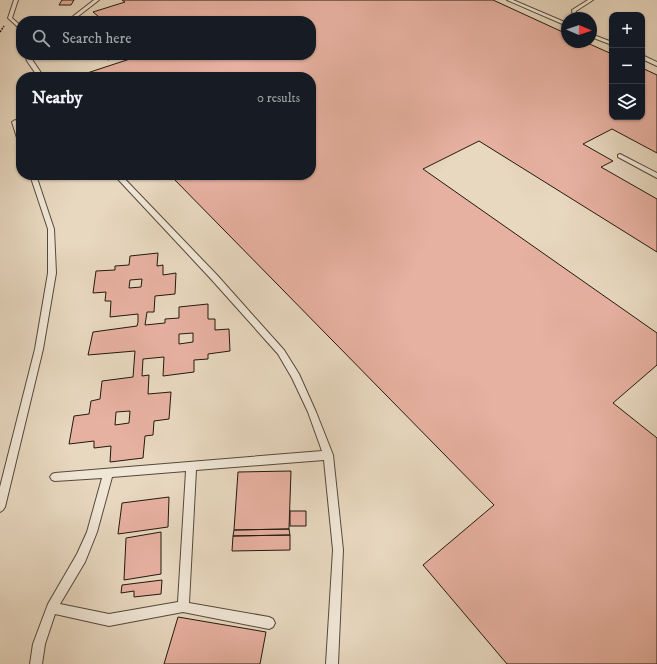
<!DOCTYPE html>
<html lang="en">
<head>
<meta charset="utf-8">
<style>
  body { margin:0; font-family:"IM FELL DW Pica",serif; background:#242831; color:#f1f3f6 }
  .controls { position:absolute; right:12px; top:12px; display:grid; overflow:hidden; border-radius:8px; box-shadow:0 1px 3px #0004 }
  .controls button { width:36px; height:36px; display:grid; place-items:center; padding:0; border:0; border-bottom:1px solid #363941; background:#171b24; color:#f1f3f6; font:20px sans-serif }
  .compass { position:absolute; left:561px; top:12px; width:36px; height:36px; border-radius:50%; background:#171b24; box-shadow:0 1px 3px #0004; rotate:92deg }
  .list { margin:0; padding:0; list-style:none }
  h2 { display:flex; justify-content:space-between; align-items:center; height:52px; margin:0; padding:0 16px; font-size:17px }
  h2 small { font-size:13px; font-weight:400; color:#9ea1a6 }
  .icon { flex:none; width:22px; height:22px; fill:none; stroke:currentColor; stroke-width:2; stroke-linecap:round; stroke-linejoin:round }
  .map { position:relative; flex:none; width:657px; height:664px; overflow:hidden }
  .search { position:absolute; background:#171b24; box-shadow:0 1px 3px #0004; left:16px; top:16px; width:300px; height:44px; display:flex; align-items:center; gap:10px; box-sizing:border-box; padding:0 14px; border-radius:16px; color:#9ea1a6; font-size:15px }
  .panel { position:absolute; background:#171b24; box-shadow:0 1px 3px #0004; left:16px; top:72px; width:300px; height:108px; border-radius:16px }
  .map>svg:first-child { display:block }
  .building { fill:#e7b1a1; stroke:#23190e; fill-rule:evenodd }
  .lines { fill:none; stroke-linecap:round; stroke-linejoin:round }
  .lane-casing { stroke:#54493a; stroke-width:2 }
  .path { stroke:#23190e; stroke-width:1.5; stroke-dasharray:2 1; stroke-linecap:butt }
  .lane { fill:#f0e6d6; fill-rule:evenodd }
</style>
</head>
<body>
<div class="map">
<svg width="657" height="664" viewBox="0 0 657 664">
  <rect width="100%" height="100%" fill="#e8d8c0"/>
  <filter id="stains"><feTurbulence type="fractalNoise" baseFrequency=".005" numOctaves="4"/><feColorMatrix values="0 0 0 0 .2 0 0 0 0 .09 0 0 0 0 .02 0 0 0 .5 -.17"/></filter>
  <radialGradient id="worn" r=".72"><stop offset=".6" stop-color="#630" stop-opacity="0"/><stop offset="1" stop-color="#630" stop-opacity=".3"/></radialGradient>
  <!-- building -->
  <path class="building" d="M62,0h12l-3,5h-12z
    M122,0h371l74,34v8h18l27,12v63h30v-49l15,7v78l-45,-24 -29,15 30,17 -12,6 56,32v53l-178,-111 -56,28 234,164v32l-44,38 44,35v226h-150l-84,-99 71,-60 -324,-330h141v-98h-236l67,-22h169v-34h-207l-11,-9 32,-10z
    M102,55h22l-16,5z
    M158,253l-1,13 6,-1v10l13,-2 -1,21 -20,2 -1,16h-7l-2,13 20,-2v-4l14,-1v-11l29,-3v15h7v11l14,-1 1,22 -22,3v5l-14,1v12l-31,4 1,-19 -21,2 -1,17 7,-1 -1,19 23,-2 -2,27 -15,2 -1,14 -8,1 -2,22 -33,4 1,-16 -17,2v-7l-25,3 5,-28 15,-2 2,-13 9,-2 2,-18 31,-4 2,-26 -47,4 5,-23 44,-6 1,-4v-8l-28,3 1,-16h-6l1,-9 -13,1 3,-22 19,-1v-4l14,-1 1,-9zM142,279l-1,8 -12,1 1,-8zM193,333v9l-14,2v-10zM130,411l-1,12 -14,2 1,-13z
    M291,471l-2,58 -55,1 4,-58z
    M169,497l-1,30 -50,7 4,-31z
    M290,511h16v15h-16z
    M289,529l1,6 -57,1 1,-6z
    M161,532v42l-37,6 2,-42z
    M290,535v15l-58,1 1,-15z
    M162,580l-1,14 -27,3v-6l-13,2 1,-8z
    M178,617l88,15 -6,32h-96z"/>
  <g class="lines">
    <!-- lane casing -->
    <g class="lane-casing">
      <path id="lane" d="M14,0h4l-6,18 9,8v4l-13,-12z
        M94,0h5l-27,21h-5z
        M507,0h6l54,23v3z
        M588,0h5l-17,11 1,7h-4l-1,-8z
        M591,34l21,8v3l-21,-8z
        M25,55h6l2,6 11,16h-6l-11,-16z
        M642,55l15,7v4l-15,-7z
        M15,120l3,2 3,10v11l-3,-2 -6,-19z
        M620,154l37,19v5l-39,-21v-2z
        M30,175h6l18,54 2,44 -13,76 -38,158 -2,3 -3,2v-25l35,-138 13,-76v-44z
        M114,175h7l96,100 67,75 15,24 17,38 17,43 10,95 -5,114h-12l7,-114 -9,-90 -128,10 -7,133 80,14 4,2 2,4 -2,4 -4,2 -86,-17 -74,14 -54,-12 -10,30 -3,20h-12l3,-20 15,-40 29,-50 10,-22 15,-54 -47,3 -3,-1 -2,-3 2,-3 3,-1 267,-22 -14,-39 -16,-34 -14,-24 -67,-75zM186,471l-8,131 -69,12 -49,-10 25,-42 12,-30 15,-55z"/>
    </g>
    <!-- path -->
    <path class="path" d="M0,32l4,-6"/>
    <!-- lane -->
    <use href="#lane" class="lane"/>
  </g>
  <rect width="100%" height="100%" filter="url(#stains)"/>
  <rect width="100%" height="100%" fill="url(#worn)"/>
</svg>
<div class="controls">
<button>+</button>
<button>−</button>
<button><svg class="icon" aria-label="layers" viewBox="0 0 24 24"><path d="M12 4l9 5-9 5-9-5zM3 14l9 5 9-5"/></svg></button>
</div>
<svg class="compass" viewBox="-18 -18 36 36"><path d="M0-13l5 13h-10z" fill="#e53935"/><path d="M0 13l5-13h-10z" fill="#9ea1a6"/></svg>
<div class="search"><svg class="icon" aria-label="search" viewBox="0 0 24 24"><circle cx="10" cy="10" r="6"/><path d="M15 15l6 6"/></svg>Search here</div>
<section class="panel">
<h2>Nearby<small>0 results</small></h2>
<ul class="list">
</ul>
</section>
</div>
</body>
</html>
